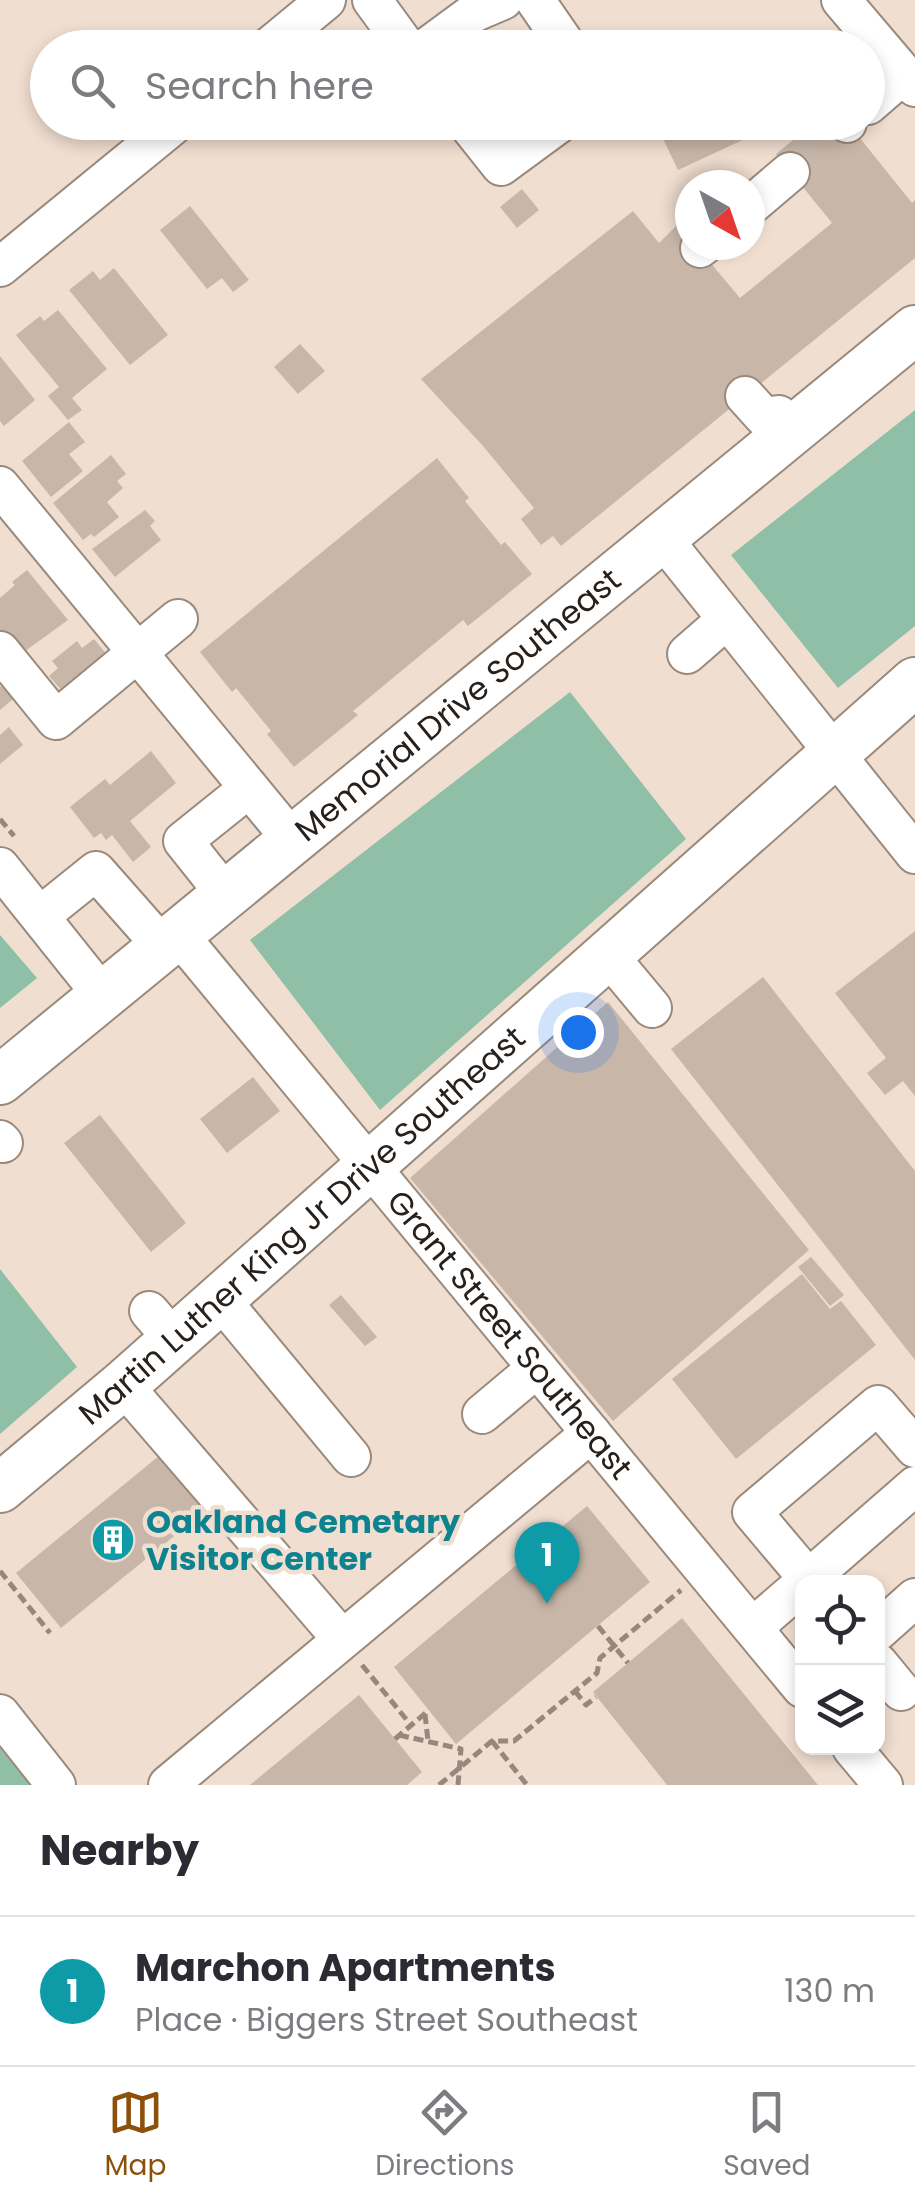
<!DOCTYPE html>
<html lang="en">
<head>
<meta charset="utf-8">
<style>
  body { margin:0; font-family:Poppins,sans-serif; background:#f2f2f3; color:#2b2b33 }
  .controls { position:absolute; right:30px; bottom:30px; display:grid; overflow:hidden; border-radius:20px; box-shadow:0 5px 15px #0003 }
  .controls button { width:90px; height:90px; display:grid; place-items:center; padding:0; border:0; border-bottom:2px solid #e1e1e2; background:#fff; color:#2b2b33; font:50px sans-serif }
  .compass { position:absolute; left:675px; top:170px; width:90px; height:90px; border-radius:50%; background:#fff; box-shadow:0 5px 15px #0003; rotate:140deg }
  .you { position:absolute; left:578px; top:1032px; width:35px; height:35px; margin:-25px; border:8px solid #fff; border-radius:50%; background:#1a73e8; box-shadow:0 0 0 15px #1a73e833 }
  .badge { display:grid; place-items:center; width:65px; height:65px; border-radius:50%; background:#8b510a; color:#fff; font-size:32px; font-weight:700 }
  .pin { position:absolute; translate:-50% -82px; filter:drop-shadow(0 2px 5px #0008) }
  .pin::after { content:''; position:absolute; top:52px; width:35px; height:30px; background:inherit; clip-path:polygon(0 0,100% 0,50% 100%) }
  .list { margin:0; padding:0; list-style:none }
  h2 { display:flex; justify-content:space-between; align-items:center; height:130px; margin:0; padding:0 40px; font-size:42px }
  h2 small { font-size:32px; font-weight:400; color:#7c7c81 }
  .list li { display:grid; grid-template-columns:65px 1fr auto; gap:30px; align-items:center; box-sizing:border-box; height:150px; padding:0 40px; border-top:2px solid #e1e1e2 }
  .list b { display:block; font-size:38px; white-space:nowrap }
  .list p { margin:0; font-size:32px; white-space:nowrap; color:#7c7c81 }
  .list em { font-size:32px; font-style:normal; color:#7c7c81 }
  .icon { flex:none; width:55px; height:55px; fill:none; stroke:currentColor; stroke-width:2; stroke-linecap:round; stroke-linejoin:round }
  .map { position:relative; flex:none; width:915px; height:1785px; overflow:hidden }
  .search { position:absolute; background:#fff; box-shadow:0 5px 15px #0003; left:30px; right:30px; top:30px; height:110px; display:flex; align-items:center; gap:25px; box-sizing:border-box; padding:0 35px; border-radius:55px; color:#7c7c81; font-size:38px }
  .sheet { height:280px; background:#fff }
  nav { display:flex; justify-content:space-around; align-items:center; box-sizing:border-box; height:140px; border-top:2px solid #e1e1e2; background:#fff; font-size:28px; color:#7c7c81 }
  nav a { display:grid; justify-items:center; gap:5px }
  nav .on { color:#8b510a }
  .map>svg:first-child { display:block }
  .green { fill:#90bfa7 }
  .building { fill:#c8b7a9 }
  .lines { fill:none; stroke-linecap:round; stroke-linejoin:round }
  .minor-tunnel { stroke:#c8b8ac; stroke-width:38; stroke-dasharray:38 19; stroke-linecap:butt }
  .minor-casing { stroke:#9a8a7c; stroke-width:42 }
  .major-casing { stroke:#9a8a7c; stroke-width:52 }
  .path { stroke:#96887f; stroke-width:5; stroke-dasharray:10 5; stroke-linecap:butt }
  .minor { stroke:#fff; stroke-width:38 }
  .major { stroke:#fff; stroke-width:48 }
  .labels { text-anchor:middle; stroke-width:9; stroke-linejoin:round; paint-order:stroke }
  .street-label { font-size:32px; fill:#27201b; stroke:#f0ded0 }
  .culture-label { font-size:32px; font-weight:bold; fill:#0d838f; stroke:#f0ded0; text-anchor:start }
</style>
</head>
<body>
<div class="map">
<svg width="915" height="1785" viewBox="0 0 915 1785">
  <rect width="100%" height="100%" fill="#f0ded0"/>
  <!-- green -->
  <path class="green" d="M915,410v216l-77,62 -107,-133z
    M570,692l116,147 -306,271 -130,-170z
    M0,935l37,43 -37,30z
    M0,1269l77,98 -77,67z
    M0,1748l30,37h-30z"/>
  <!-- building -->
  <path class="building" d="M655,122h104l3,9 -84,39z
    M815,122h32l65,81 3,-3v58l-354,288 -8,-10 -12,9 -20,-26 13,-11 -51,-62 -62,-67 212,-168 26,32 19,-19 62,74 92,-75 -56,-69z
    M522,189l17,21 -22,18 -17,-21z
    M190,206l59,74 -16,12 -11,-14 -15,11 -47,-59z
    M114,268l54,67 -38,30 -61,-75 24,-19 7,9z
    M58,310l49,59 -35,29 10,12 -14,10 -20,-24 11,-9 -43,-52 24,-19 4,5z
    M300,344l25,27 -27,23 -24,-27z
    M0,356l35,44 -31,26 -4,-5z
    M69,422l16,20 -16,12 14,17 -32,26 -29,-36z
    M111,455l15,19 -9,7 6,7 -16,14 12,15 -25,20 -3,-3 -8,6 -30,-37z
    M437,458l32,40 -4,3 36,44 4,-3 27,32 -64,52 -5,-6 -110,91 5,4 -64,52 -27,-33 4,-3 -35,-43 -4,4 -32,-40z
    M145,510l10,11 -5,5 11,14 -46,37 -23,-28z
    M27,570l41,50 -51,37 -17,-22v-37l15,-13 -3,-3z
    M94,639l14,17 -45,36 -14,-16 9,-8 -6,-7 25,-20 5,7z
    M2,685l11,14 -13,11v-23z
    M9,727l14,18 -23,19v-29z
    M151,751l25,32 -46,38 21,26 -18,15 -21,-27 -6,5 -5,-7 -7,5 -24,-31 35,-28 5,6z
    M915,931v165l-12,-15 -18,14 -18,-22 19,-15 -51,-65z
    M763,977l152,194v189l-244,-311z
    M608,1002l201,248 -196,171 -203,-243z
    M253,1077l27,34 -53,42 -27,-34z
    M100,1115l86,108 -35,29 -87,-109z
    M811,1257l33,38 -14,11 -32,-39z
    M802,1274l28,35 11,-8 35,44 -140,114 -64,-80z
    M341,1295l36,42 -12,9 -36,-41z
    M165,1451l45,56 -149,121 -45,-55z
    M587,1506l63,76 -194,162 -62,-77z
    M682,1618l136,167h-151l-74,-93z
    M359,1695l63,77 -15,13h-157z"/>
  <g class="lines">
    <!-- minor-tunnel -->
    <path class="minor-tunnel" d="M790,172l57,-49"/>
    <!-- minor casing -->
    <g class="minor-casing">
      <g id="minor">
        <path d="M372,0l35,48"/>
        <path d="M535,0l33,48"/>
        <path d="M841,0l74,87"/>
        <path d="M268,48l58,-48"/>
        <path d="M426,48l49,-36 28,-12"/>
        <path d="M868,105l36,-31"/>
        <path d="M466,122l35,44 60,-44"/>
        <path d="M847,123v-1"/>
        <path d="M750,206l40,-34"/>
        <path d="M700,248l4,-3"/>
        <path d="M0,267l177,-145"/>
        <path d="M745,396l19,21 15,-2"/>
        <path d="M0,486l293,355"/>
        <path d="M663,539l252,315"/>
        <path d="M0,651l56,69 122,-101"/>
        <path d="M687,654l39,-34"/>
        <path d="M0,867l103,129"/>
        <path d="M226,895l-43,-54 66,-53"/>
        <path d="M40,916l56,-45 67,76"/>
        <path id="s1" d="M178,934l624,754"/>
        <path d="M607,954l45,54"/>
        <path d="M0,1140l3,3"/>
        <path d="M220,1299l131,158"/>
        <path d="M149,1311l25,29"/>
        <path d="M123,1385l219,254"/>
        <path d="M482,1414l55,-46"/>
        <path d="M805,1582l110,-96"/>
        <path d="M811,1582l-59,-70 126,-107 37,43"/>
        <path d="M756,1631l10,-15 36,-31"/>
        <path d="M878,1631l37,-33"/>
        <path d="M878,1663l23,28"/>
        <path d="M0,1714l56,71"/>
        <path d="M852,1748l31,37"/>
        <path d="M168,1785l423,-352"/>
      </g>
    </g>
    <!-- major casing -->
    <g class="major-casing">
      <g id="major">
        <path id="s2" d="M0,1080l915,-750"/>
        <path id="s3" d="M0,1488l123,-103 792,-703"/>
      </g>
    </g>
    <!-- path -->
    <path class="path" d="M0,819l14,17
      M0,1571l50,62
      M598,1626l30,37
      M362,1665l49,60
      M575,1691l11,14 10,-8
      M425,1714l3,27
      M399,1735l62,14 -3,36
      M395,1739l34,-29
      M492,1741l35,44
      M439,1785l53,-44h22l83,-68 3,-15 81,-68"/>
    <!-- minor -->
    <use href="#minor" class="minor"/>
    <!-- major -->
    <use href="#major" class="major"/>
  </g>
  <!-- icons -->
  <defs>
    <g id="building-disc" transform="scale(2.25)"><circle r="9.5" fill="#0f9aa8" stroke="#f0ded0"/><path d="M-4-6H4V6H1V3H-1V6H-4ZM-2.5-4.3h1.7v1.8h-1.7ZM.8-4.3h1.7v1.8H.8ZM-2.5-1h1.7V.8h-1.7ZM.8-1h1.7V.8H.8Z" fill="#fff"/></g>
  </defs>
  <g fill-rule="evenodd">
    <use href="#building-disc" x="113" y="1540"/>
  </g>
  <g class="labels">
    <!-- street labels -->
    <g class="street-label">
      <text dy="11" stroke="none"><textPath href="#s2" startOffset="592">Memorial Drive Southeast</textPath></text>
      <text dy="11" stroke="none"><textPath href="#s3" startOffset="400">Martin Luther King Jr Drive Southeast</textPath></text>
      <text dy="11" stroke="none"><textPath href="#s1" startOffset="520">Grant Street Southeast</textPath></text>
    </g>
    <!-- culture labels -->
    <g class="culture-label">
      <text x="146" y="1533">Oakland Cemetary<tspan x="146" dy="37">Visitor Center</tspan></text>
    </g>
  </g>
</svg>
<div class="controls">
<button><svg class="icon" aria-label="locate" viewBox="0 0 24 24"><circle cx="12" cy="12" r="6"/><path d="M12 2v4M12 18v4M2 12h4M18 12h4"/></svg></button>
<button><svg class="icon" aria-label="layers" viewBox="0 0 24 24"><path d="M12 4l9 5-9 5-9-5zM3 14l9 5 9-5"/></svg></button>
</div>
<svg class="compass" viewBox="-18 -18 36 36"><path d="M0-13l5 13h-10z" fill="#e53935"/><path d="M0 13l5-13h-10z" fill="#7c7c81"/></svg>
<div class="you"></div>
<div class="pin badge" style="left:547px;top:1604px;background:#0f9aa8">1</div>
<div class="search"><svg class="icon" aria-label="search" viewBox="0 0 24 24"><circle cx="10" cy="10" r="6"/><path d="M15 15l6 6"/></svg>Search here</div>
</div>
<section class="sheet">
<h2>Nearby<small></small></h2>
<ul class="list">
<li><span class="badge" style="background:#0f9aa8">1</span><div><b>Marchon Apartments</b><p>Place · Biggers Street Southeast</p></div><em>130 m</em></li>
</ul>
</section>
<nav>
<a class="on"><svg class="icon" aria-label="map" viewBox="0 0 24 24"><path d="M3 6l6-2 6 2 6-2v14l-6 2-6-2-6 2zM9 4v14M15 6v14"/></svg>Map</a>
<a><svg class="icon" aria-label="directions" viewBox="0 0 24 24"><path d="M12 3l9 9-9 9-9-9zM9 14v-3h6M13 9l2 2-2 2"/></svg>Directions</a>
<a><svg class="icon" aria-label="saved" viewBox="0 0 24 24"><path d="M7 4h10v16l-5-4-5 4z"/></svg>Saved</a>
</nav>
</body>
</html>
